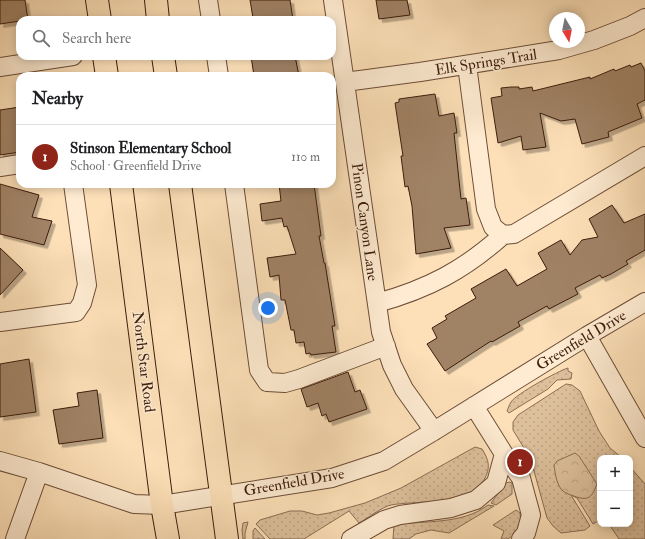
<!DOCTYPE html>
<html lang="en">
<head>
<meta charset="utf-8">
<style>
  body { margin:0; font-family:"IM FELL Double Pica",serif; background:#f2f2f2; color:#202124 }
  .controls { position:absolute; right:12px; bottom:12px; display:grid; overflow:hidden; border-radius:8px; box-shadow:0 2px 10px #0003 }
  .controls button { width:36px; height:36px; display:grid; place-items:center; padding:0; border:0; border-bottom:1px solid #e0e0e0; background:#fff; color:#202124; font:20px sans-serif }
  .compass { position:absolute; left:549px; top:12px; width:36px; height:36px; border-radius:50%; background:#fff; box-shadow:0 2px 10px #0003; rotate:170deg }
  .you { position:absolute; left:268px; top:308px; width:14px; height:14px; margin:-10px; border:3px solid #fff; border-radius:50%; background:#1a73e8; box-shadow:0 0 0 6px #1a73e833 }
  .badge { display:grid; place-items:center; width:26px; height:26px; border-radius:50%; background:#8f2418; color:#fff; font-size:13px; font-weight:700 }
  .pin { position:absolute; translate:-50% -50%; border:2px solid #fff; box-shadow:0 1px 4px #0006 }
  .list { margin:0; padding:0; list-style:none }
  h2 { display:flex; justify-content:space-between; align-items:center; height:52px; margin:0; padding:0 16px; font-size:17px }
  h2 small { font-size:13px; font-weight:400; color:#757577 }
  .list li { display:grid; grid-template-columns:26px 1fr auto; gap:12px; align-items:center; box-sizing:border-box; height:64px; padding:0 16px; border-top:1px solid #e0e0e0 }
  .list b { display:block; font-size:15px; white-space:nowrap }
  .list p { margin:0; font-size:13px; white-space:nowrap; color:#757577 }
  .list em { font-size:13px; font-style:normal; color:#757577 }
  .icon { flex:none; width:22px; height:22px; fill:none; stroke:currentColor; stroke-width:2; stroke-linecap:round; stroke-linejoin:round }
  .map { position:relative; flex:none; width:645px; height:539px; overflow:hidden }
  .search { position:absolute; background:#fff; box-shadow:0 2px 10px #0003; left:16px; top:16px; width:320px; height:44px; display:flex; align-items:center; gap:10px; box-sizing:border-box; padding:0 14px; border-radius:12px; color:#757577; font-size:15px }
  .panel { position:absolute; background:#fff; box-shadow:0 2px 10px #0003; left:16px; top:72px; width:320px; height:116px; border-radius:12px }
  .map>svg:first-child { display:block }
  .grass { fill:url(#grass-dots); stroke:#8c6e54 }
  .forest { fill:url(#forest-crowns); stroke:#8c6e54 }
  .building { fill:#a08265; stroke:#3c1c0c; filter:url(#shadow) }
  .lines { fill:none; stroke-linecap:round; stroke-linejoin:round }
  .minor-casing { stroke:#6c4d37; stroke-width:20 }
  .major-casing { stroke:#3c1c0c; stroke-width:24 }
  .minor { stroke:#feebd1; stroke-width:18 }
  .major { stroke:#fde0b8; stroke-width:22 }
  .labels { text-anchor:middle; stroke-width:3; stroke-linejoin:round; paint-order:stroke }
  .street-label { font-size:15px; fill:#3c1c0c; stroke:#feebd1 }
</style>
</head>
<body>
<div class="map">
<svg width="645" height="539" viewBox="0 0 645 539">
  <defs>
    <pattern id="grass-dots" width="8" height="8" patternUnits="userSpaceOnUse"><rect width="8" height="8" fill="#dcbf9b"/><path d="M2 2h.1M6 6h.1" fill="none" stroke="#bea484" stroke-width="1.8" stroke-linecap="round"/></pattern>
    <pattern id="forest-crowns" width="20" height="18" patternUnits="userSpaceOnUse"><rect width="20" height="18" fill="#dcbf9b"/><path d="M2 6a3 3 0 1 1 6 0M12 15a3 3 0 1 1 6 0" fill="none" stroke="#bea484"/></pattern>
    <filter id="shadow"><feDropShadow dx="3.5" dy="3.5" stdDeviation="0" flood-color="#0004"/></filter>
  </defs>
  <rect width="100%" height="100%" fill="#fde0b8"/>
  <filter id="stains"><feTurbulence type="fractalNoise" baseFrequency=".005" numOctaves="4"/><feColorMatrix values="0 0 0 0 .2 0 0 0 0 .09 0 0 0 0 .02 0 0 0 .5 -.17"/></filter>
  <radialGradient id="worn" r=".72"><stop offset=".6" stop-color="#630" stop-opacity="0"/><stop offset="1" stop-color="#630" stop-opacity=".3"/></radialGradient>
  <!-- grass -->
  <path class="grass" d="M568,368v3l4,2 -1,6 -14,1 -9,9 -39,24 -2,-2c1,-2 2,-6 4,-9 5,-8 47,-31 57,-34z
    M566,384l6,1 8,6 19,40 11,17 12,10h-22v62l-7,4 -16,-26 -6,-3 19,31 -5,4 -24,3 -8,-7 -6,-8 -13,-47 -10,-23 -11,-18v-8l5,-7z
    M475,447l7,2c7,11 9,19 2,31 -3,4 -6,8 -11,11 -17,13 -60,10 -82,14 -9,2 -23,13 -32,18l-10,-12 -45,28h-34l-14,-15 4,-4 30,-9h12l15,4 12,-2 36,-10 36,-15z
    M630,467l15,17v55h-26l-10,-15h21z
    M509,482l3,1v11l-16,11 -5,-2 15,-20z
    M488,505l6,1 -45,27 -18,-3 -15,4 -7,5h-16l1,-14c31,-5 68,0 94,-20z
    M516,510l4,3c2,11 -3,20 -12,26h-7l3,-8 -11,-6z
    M248,522l-3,11v6h-2l-1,-9 1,-7z
    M255,528l10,11h-12v-8z"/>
  <!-- forest -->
  <path class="forest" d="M575,453l4,3 18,28c-6,16 -10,17 -26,11 -3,-1 -8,-3 -10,-6 -5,-7 -6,-17 -7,-24l3,-4z"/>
  <!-- building -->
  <path class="building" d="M0,0h25l3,20h-8v1l-20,3z
    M250,0h40l3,20h-33v-3l-7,1z
    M376,0h31l3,15 -31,4z
    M251,56h44l4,20h-45z
    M641,63l4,8v29l-8,4 5,14 -34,14 1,5 -27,7 -7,-25 -14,2 -21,-8 6,34 -23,3 -2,-14 -23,7 -7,-45 11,-2 -1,-8 10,-1h8v2l13,-2 1,4 57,-14v2l24,-10 1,2 15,-6 1,2z
    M435,94l4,22 15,-3 3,20h-3l7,66 5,-1 4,27 -26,3 7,20 -35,6 -4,-48 -4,-20 -3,1 -4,-31h2l-8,-53 4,-1v-3z
    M20,107v45l-20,3v-45z
    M0,184l39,11 -7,22 20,4 -8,24 -44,-11z
    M279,184h35l7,52h-2l5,27h1l10,63h-3l4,26 -25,3 -1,-2 -4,1 -2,-12 -8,1 -2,-13h-3l-6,-30h-4l-2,-25 -9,2 -3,-19 29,-4 -9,-28 -3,1 -2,-9 -20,3 -2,-17 21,-3z
    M612,205l12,18 21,-9v36l-19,11 2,3 -17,10 -9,4 -2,-3 -25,13 3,6 -29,15 -2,-3 -29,16 2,4 -28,16 -1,-1 -46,30 -18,-27 10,-6 -5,-10 15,-9 -2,-3 31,-18 -5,-9 35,-20 11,17 30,-17 -9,-16 23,-13 9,15 12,-15 16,-3 -9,-18z
    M0,248l23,22 -23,25z
    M29,359l7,53 -36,5v-53z
    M348,372l7,20 5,-2 7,19 -38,13 -3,-8 -4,2 -4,-13 -11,4 -6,-18z
    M97,390l6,48 -44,6 -6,-34 26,-4 -2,-13z"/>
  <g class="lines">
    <!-- minor casing -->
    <g class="minor-casing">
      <path id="minor" d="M208,0l3,20
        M333,0l48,332 11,33 12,24 30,42
        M216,56l3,20
        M467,65l19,144 7,18 10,8 11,-1 131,-78
        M0,67l73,-11
        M345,82l75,-10 139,-22 35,-10 36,-14 15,-8
        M0,167l20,-3
        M234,184l25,186 8,12 18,1 14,-4 87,-33
        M377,303c51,-14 87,-33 126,-68
        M0,322l76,-10 6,-9 5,-18 -14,-101
        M587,336l58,102
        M474,406l30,48 17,24 10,37 -5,18 -5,6
        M0,461l39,11 95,32 28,1 170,-27 52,-17 50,-30 153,-95 58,-34
        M15,539l24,-67
        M351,539l33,-19 16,-5 51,-7 25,-8 20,-17 8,-29"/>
    </g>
    <!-- major casing -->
    <g class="major-casing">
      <path id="major" d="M97,0l3,20
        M156,0l2,20
        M104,56l3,20
        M163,56l3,20
        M121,184l41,321 6,34
        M180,184l47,355"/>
    </g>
    <!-- minor -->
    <use href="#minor" class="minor"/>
    <!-- major -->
    <use href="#major" class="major"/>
  </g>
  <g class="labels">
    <!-- street labels -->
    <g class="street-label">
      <text transform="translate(486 62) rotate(-9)" y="5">Elk Springs Trail</text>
      <text transform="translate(365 222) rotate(82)" y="5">Pinon Canyon Lane</text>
      <text transform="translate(581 340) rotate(-31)" y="5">Greenfield Drive</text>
      <text transform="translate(144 362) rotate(83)" y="5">North Star Road</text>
      <text transform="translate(294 482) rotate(-10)" y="5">Greenfield Drive</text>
    </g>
  </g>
  <rect width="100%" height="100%" filter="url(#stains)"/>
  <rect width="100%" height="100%" fill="url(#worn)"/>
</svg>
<div class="controls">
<button>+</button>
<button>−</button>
</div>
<svg class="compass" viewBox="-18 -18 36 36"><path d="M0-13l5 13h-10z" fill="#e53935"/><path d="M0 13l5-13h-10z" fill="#757577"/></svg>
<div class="you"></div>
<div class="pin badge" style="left:520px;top:462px">1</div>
<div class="search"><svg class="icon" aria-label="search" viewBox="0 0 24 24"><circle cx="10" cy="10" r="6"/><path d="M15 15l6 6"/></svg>Search here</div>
<section class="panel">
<h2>Nearby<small></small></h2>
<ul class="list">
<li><span class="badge">1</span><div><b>Stinson Elementary School</b><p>School · Greenfield Drive</p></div><em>110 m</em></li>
</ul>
</section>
</div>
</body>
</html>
